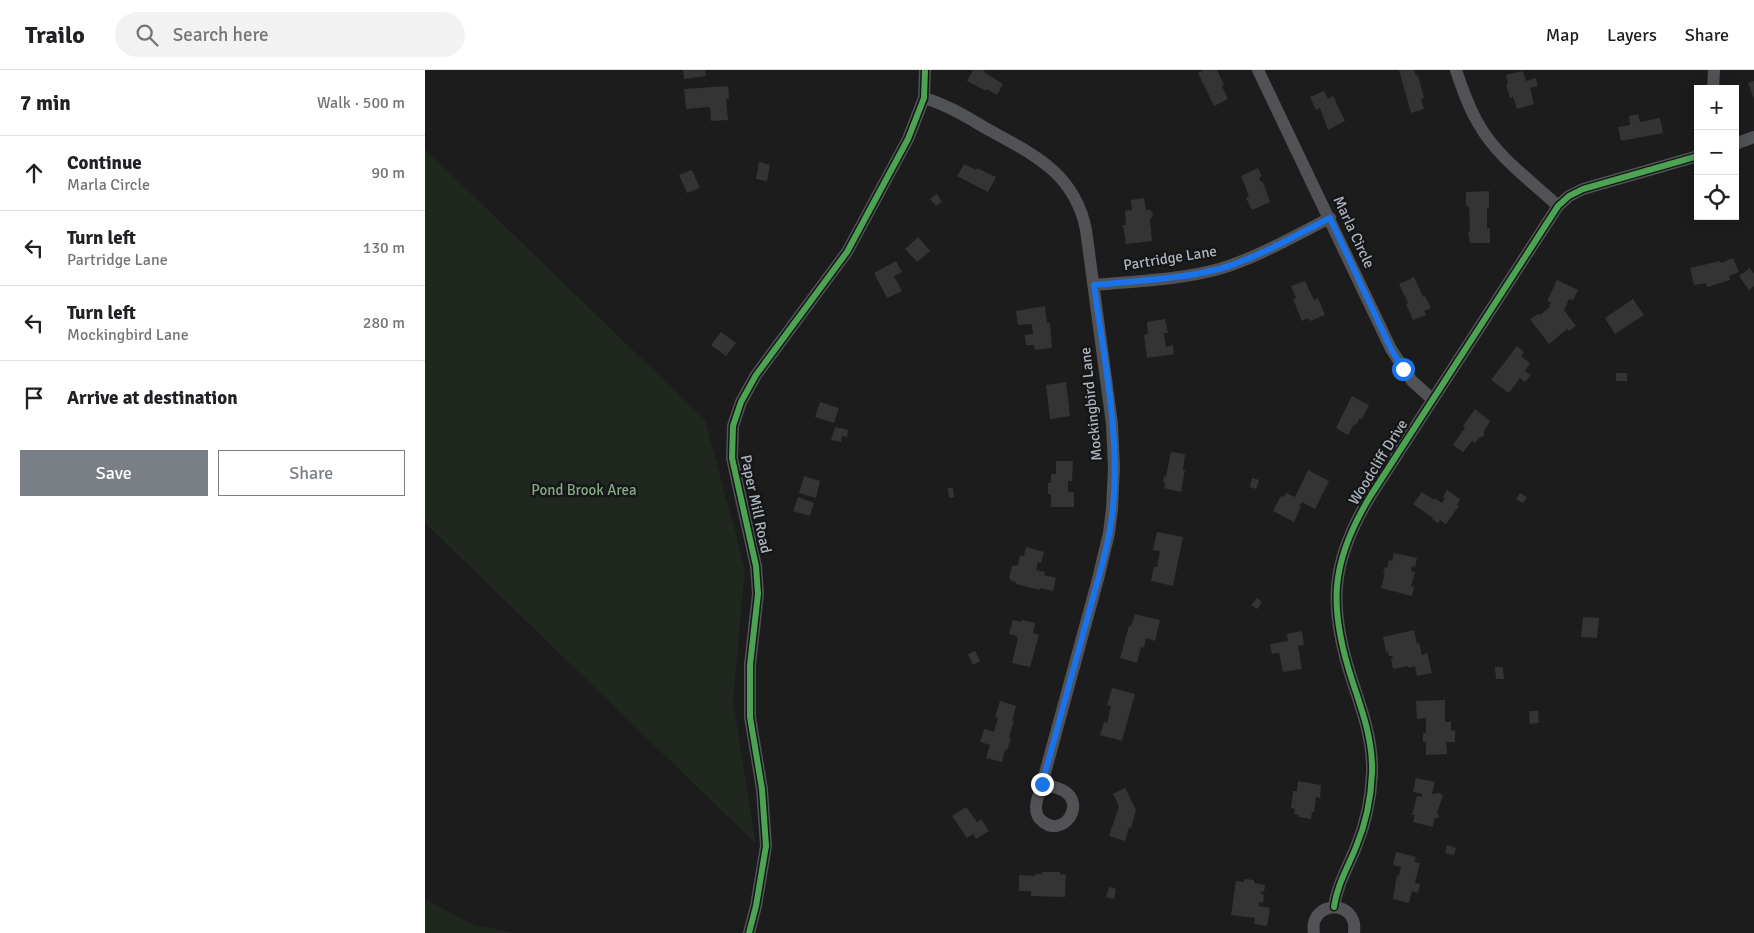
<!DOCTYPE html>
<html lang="en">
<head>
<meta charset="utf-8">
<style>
  body { margin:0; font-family:Signika,sans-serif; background:#f2f2f2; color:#202124 }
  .controls { position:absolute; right:15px; top:15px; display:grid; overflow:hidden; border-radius:0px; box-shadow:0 2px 12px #0003 }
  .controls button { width:45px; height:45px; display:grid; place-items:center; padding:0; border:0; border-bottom:1px solid #e0e0e0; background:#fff; color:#202124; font:25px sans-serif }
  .stop { position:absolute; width:15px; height:15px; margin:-11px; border:4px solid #1a73e8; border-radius:50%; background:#fff }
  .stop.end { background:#1a73e8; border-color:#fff; box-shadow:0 1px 5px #0008 }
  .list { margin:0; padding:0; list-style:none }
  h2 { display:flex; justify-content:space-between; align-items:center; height:65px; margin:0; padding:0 20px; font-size:21px }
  h2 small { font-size:16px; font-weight:400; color:#757577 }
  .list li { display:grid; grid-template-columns:32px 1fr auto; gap:15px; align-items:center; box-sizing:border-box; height:75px; padding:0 20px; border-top:1px solid #e0e0e0 }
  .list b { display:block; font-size:19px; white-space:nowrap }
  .list p { margin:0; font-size:16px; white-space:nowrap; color:#757577 }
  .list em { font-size:16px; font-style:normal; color:#757577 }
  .actions { display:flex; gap:10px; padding:15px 20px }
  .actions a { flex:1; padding:11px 0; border:1px solid #7a7f85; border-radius:0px; text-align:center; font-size:18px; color:#7a7f85 }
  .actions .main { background:#7a7f85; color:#fff }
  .icon { flex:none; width:28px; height:28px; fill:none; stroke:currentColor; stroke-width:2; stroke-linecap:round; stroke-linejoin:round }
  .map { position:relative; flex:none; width:1329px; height:863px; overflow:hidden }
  header { display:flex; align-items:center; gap:30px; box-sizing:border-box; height:70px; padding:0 25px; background:#fff; border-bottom:1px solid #e0e0e0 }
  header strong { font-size:24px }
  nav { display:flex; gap:28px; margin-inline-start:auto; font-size:18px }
  .search { width:350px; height:45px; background:#f2f2f2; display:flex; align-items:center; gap:12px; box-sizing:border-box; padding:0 18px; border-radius:28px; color:#757577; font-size:19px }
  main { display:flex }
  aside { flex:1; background:#fff }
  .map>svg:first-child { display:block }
  .green { fill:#1f271f }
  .building { fill:#343434 }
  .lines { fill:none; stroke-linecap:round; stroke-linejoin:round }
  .street { stroke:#505255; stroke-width:12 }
  .cycleway-casing { stroke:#151618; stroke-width:9 }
  .cycleway { stroke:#4ca352; stroke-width:6 }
  .route { stroke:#1a73e8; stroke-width:6 }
  .labels { text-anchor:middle; stroke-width:5; stroke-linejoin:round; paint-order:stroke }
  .street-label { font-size:15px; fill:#adb4bd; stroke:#151618 }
  .park-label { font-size:15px; fill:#85a983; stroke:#151618 }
</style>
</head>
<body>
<header>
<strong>Trailo</strong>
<div class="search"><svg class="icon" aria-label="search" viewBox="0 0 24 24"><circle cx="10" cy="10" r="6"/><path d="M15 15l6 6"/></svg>Search here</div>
<nav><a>Map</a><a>Layers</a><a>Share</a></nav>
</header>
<main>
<aside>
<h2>7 min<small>Walk · 500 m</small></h2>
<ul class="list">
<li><svg class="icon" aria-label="ahead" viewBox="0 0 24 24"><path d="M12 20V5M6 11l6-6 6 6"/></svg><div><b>Continue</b><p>Marla Circle</p></div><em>90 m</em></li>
<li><svg class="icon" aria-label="left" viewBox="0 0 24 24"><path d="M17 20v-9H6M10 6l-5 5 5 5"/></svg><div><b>Turn left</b><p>Partridge Lane</p></div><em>130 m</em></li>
<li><svg class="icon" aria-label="left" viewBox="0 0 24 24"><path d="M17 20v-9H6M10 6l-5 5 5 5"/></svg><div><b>Turn left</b><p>Mockingbird Lane</p></div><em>280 m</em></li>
<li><svg class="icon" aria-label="arrive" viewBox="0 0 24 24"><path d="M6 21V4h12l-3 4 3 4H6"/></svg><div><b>Arrive at destination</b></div></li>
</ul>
<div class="actions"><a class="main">Save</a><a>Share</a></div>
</aside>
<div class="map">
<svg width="1329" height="863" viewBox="0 0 1329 863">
  <rect width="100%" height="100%" fill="#1c1c1c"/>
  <!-- green -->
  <path class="green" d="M0,79l280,271 40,149 -12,132 23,143 -331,-321z
    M0,829l49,26 42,8h-91z"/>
  <!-- building -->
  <path class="building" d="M258,0h22l1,6 -22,3z
    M548,0h12l-1,2 19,12 -6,11 -10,-6 -1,2 -19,-10z
    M779,0h13l7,15 -2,1 6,13 -14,7 -16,-33z
    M974,0h15l2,6 2,-1 6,23 -3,1 3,10 -13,4z
    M1098,1l3,10 10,-3 2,8 -8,2 4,16 -17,5 -4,-12 -3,1 -4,-14 2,-1 -2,-8z
    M1329,11v18l-6,-16z
    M303,16l1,13h-3l2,21 -17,1 -1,-14 -24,2 -2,-20z
    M899,21l4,8 5,-3 12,25 -17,9 -8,-22 -4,2 -6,-13z
    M1213,44l2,8 20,-4 3,15 -42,8 -3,-14 12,-2 -1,-9z
    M334,92l11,3 -3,16 -11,-2z
    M539,94l12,6 1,-2 19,9 -8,15 -31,-16z
    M833,98l4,8 -3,2 2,4h2l7,20 -18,8 -6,-12 3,-2 -8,-20z
    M267,100l8,18 -13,5 -8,-18z
    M1064,121v17h-2v21l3,-1v15h-20l-2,-10 2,-3 -1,-24h-3v-14z
    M512,124l5,8 -6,4 -6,-7z
    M719,128l2,12h4l3,3 -1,4 -2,2 2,22 -26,3 -3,-19h3l-1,-14 7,-1 -1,-10z
    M493,167l12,14 -13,11 -12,-13z
    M1308,188l6,14 -10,4 1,4 -23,7 -1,-4 -12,2 -4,-17 30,-7 1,2z
    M471,191l6,11 -8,4 8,15 -15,7 -13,-25z
    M1325,198l4,6v12l-5,4 -10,-14z
    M989,207l9,20 2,-1 6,12 -7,3 2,4 -13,5 -7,-16 2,-1 -9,-19z
    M1132,210l21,10 -5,10 -4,-1 -5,11 12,16 -7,5 -2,-2 -18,15 -19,-25 8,-5 2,1 10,-8 -1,-2 2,-2 -4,-2z
    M880,211l9,19 4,-2 7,17 -15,6 -2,-3 -6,3 -9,-22 3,-1 -5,-12z
    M1208,229l11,16 -29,19 -10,-16z
    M620,236l2,17h3l2,25 -17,2 -1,-5h-8l-1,-10 8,-1 -1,-10 -14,1 -2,-14z
    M740,249l3,14h-4l2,14 7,-2 1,9 -27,4 -3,-23 4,-1 -1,-12z
    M296,262l15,11 -10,13 -15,-11z
    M1092,276l7,6 -3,4 9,7 -5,8 6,4 -6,7 -5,-4 -11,15 -18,-13z
    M1191,303h11v8h-11z
    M641,312l4,34 -20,3 -4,-34z
    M927,326l17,9 -7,14 -2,-1 -4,7 -2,-1 -6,11 -12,-7z
    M395,332l19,6 -5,15 -19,-6z
    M1050,339l15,12 -6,10v5l-5,2 -4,5 -3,-2 -9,11 -10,-7 12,-17 -2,-2z
    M410,357l13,3 -1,7 -5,-1 -1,6 -10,-2z
    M746,382l14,2 -2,16h2l-4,22 -17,-4 1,-6h-2l1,-6 2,1z
    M631,391h17l-1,20h-4v11h6v15h-23v-13h-3v-11h3v-9h5z
    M883,400l21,11 -14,28 -13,-7 -3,4 2,1 -7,15 -21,-11 8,-15 3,1 2,-4 9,4z
    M379,406l16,5 -4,17 -17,-5z
    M827,408l7,2 -3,9 -6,-2z
    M523,418h5l1,9 -5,1z
    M1022,420l13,9 -3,6 2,1 -13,18 -6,-4 -2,3 -6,-4 1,-1 -20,-14 9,-12 12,8 1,-2 7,5 3,-5 -2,-1z
    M1095,423l7,4 -4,6 -7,-4z
    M373,427l16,6 -4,13 -17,-5z
    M732,462l26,5 -10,49 -22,-5 3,-14h3l3,-16 -7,-1z
    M601,477l18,5 -3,11 -3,-1 -2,8 9,2 -1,3 12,3 -3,13 -13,-3 -1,2 -23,-6v-2l-4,-1 -3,-3 3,-12 6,-1 2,-10 4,1z
    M969,483l23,5 -2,9 -3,-1 -1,5 4,1 -4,14 3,1 -2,9 -31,-8 4,-15h-2l2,-6 2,1 2,-8 3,1z
    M832,528l5,4 -5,7 -6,-4z
    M710,544l25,6 -5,21 -9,-3 -2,10 -3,-1 -4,16 -17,-5 9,-32h2z
    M1158,547l16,1 -2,20 -16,-1z
    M588,550l8,2 1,-2 13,3 -2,10 6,2 -9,32 -18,-4 6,-25h-2l1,-2 -8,-2z
    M989,560l3,14 2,-1 3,12 5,-2 5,20 -15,3 -2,-10 -6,2 -1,-2 -15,3 -2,-10h2l-1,-3h-3l-1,-5 -2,1 -3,-15z
    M877,561l2,14 -6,1 4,23 -19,3 -4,-19 -7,1 -2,-10 18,-3 -1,-7z
    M550,581l5,10 -7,4 -5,-11z
    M1070,597h8l1,12h-8z
    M687,618l23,6 -13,47 -22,-6 4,-13 3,1 4,-17 -4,-1z
    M1020,630v22h6v9l4,-1v12h-9l1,12 -21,1v-13h-3v-9h3v-15l-9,1 -1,-18z
    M575,631l16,5 -4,15h2l-5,16 2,1 -4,12h-2l-3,12 -16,-4 4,-13 -10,-3 4,-13 10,3 4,-14 -3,-1z
    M1104,641h9l1,12 -9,1z
    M991,708l19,4 -3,12 8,-1 3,3 -6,16 2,5 -5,2 -1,8 -20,-5 2,-7h-3l5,-19 5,1v-3l-9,-2z
    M873,711l23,4 -1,13 -4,-1 -2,15h-2l-1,7 -13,-2 1,-2 -5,-1 1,-5 -4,-1 2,-17h4z
    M700,718l11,22 -5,18 -2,-1 -4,14 -16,-5 10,-30 -6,-12z
    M541,737l11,15 4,-3 8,12 -13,8 -3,-5 -6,4 -15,-22z
    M1022,775l9,3 -2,7 -9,-2z
    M971,782l20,5 -2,5 6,1 -5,20 5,1 -2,9 -6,-2 -3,12 -16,-4 4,-24 2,1 2,-9 -8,-2z
    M617,802h18v2l6,1 -1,22 -34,-1v-5h-12v-16l16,1v-2h7z
    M819,809l10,1v3l11,2 -1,7 -3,-1v3l3,1 -1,8 -4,-1v4l11,2 -3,18 -13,-2 1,-6 -24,-3 5,-34 8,1z
    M684,817l7,2 -2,10 -8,-2z"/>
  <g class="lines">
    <!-- street -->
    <path class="street" d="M833,0l133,279 21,32 20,18
      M1031,0c6,18 12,36 22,53 18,33 52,57 80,83
      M1288,19l1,-19
      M499,28c24,7 44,20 65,32 46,25 86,44 97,100l26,194 2,43 -2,42 -3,24 -11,46 -56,205c-2,8 -6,16 -6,23 0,6 2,11 6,14 20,18 45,-16 22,-30 -6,-4 -15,-5 -22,-7
      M1310,74l19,-7
      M669,215c41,-4 85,-5 125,-16 38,-11 75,-33 111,-51
      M909,837c3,-22 14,-40 22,-60 10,-24 15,-49 16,-74 1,-33 -10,-63 -20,-93 -24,-74 -22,-118 19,-185l187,-289 11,-10 14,-7 115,-33
      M324,863l7,-27 10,-60 -4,-57 -12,-72v-52l8,-71 -2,-28 -24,-108 1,-32 8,-24 15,-27 91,-123 61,-113 16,-41 1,-28
      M889,863c-6,-33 45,-35 40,0"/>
    <!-- cycleway casing -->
    <g class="cycleway-casing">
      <path id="cycleway" d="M909,837c3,-22 14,-40 22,-60 10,-24 15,-49 16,-74 1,-33 -10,-63 -20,-93 -24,-74 -22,-118 19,-185l187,-289 11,-10 14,-7 115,-33
        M324,863l7,-27 10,-60 -4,-57 -12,-72v-52l8,-71 -2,-28 -24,-108 1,-32 8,-24 15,-27 91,-123 61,-113 16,-41 1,-28"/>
    </g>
    <!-- cycleway -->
    <use href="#cycleway" class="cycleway"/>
  </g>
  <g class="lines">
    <!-- route -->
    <path class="route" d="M617,714c15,-53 29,-107 44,-161 10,-38 23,-76 27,-115 7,-74 -9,-149 -19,-223 40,-4 86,-6 125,-16 39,-11 75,-33 111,-51l61,131 12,20"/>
  </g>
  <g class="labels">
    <!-- street labels -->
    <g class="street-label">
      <text transform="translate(929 162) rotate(65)" y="5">Marla Circle</text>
      <text transform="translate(745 188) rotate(-9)" y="5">Partridge Lane</text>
      <text transform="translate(666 334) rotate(-96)" y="5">Mockingbird Lane</text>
      <text transform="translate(953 392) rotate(-58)" y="5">Woodcliff Drive</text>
      <text transform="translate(331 434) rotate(78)" y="5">Paper Mill Road</text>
    </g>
    <!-- park labels -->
    <g class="park-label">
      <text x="159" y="425">Pond Brook Area</text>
    </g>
  </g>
</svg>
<div class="controls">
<button>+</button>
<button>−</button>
<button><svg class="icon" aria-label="locate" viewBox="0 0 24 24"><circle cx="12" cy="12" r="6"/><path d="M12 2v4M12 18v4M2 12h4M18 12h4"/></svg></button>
</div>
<div class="stop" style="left:978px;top:299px"></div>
<div class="stop end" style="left:617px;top:714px"></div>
</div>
</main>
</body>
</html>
